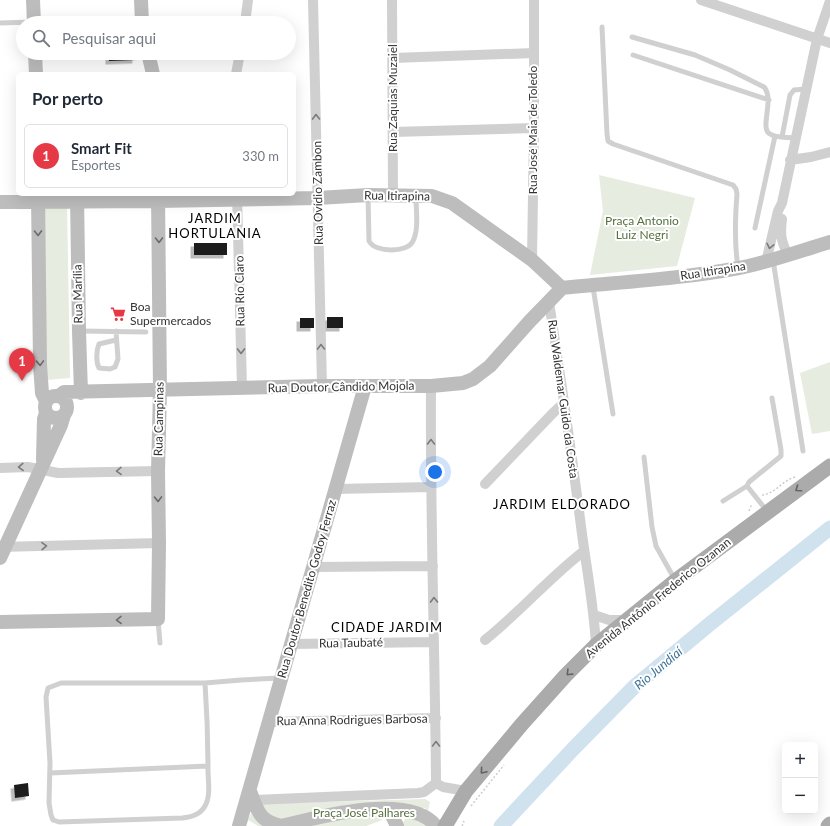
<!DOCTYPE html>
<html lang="pt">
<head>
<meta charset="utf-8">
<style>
  body { margin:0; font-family:Lato,sans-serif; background:#f6f6f7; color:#1f2937 }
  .controls { position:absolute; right:12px; bottom:12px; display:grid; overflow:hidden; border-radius:6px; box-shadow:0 4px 16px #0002 }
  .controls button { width:36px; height:36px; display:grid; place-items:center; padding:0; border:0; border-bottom:1px solid #e0e1e3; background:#fff; color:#1f2937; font:20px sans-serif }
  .you { position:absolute; left:435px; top:472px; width:14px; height:14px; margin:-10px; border:3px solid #fff; border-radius:50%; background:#1a73e8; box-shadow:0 0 0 6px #1a73e833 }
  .badge { display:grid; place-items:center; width:26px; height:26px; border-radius:50%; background:#e63946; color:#fff; font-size:13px; font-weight:700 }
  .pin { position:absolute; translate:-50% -33px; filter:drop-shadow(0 1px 2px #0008) }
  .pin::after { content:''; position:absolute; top:21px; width:14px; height:12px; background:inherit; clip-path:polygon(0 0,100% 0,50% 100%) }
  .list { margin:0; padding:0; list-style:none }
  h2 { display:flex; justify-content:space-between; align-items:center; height:52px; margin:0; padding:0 16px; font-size:17px }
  h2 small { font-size:13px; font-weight:400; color:#747a83 }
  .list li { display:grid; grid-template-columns:26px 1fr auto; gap:12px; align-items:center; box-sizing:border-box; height:64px; margin:0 8px 8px; padding:0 8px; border:1px solid #e0e1e3; border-radius:6px }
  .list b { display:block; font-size:15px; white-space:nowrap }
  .list p { margin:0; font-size:13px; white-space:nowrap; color:#747a83 }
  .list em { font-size:13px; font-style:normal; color:#747a83 }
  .icon { flex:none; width:22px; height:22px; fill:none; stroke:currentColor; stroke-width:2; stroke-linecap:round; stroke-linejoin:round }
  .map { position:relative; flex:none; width:830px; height:826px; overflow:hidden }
  .search { position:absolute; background:#fff; box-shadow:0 4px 16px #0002; left:16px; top:16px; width:280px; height:44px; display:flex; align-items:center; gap:10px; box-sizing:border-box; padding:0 14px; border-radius:22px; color:#747a83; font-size:15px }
  .panel { position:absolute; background:#fff; box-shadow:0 4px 16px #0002; left:16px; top:72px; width:280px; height:124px; border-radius:6px }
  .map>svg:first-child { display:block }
  .green { fill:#e6ecdf }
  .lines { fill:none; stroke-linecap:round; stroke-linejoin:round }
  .river { stroke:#cfe2ee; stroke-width:15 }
  .building { fill:#1a1a1a; filter:url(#shadow) }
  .path { stroke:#cdcdcd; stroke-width:1.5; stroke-dasharray:2 2; stroke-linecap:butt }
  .lane { stroke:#d0d0d0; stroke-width:5 }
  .street { stroke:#d0d0d0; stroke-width:10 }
  .secondary { stroke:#bdbdbd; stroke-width:14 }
  .primary { stroke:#ababab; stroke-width:15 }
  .oneway { stroke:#7a7a7a }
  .oneway2 { stroke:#6a6a6a }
  .oneway3 { stroke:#636363 }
  .labels { text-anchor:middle; stroke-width:4; stroke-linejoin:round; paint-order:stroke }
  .street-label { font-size:12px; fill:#333; stroke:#fff }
  .park-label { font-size:12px; fill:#56703f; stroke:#fff }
  .poi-label { font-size:12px; fill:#333; stroke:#fff; text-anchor:start }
  .neighbourhood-label { font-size:13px; letter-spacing:1px; fill:#000; stroke:#fff }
  .water-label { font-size:13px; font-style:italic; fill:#3f7597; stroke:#fff }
</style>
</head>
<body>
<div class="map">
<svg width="830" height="826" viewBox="0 0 830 826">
  <defs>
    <filter id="shadow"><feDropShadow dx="-3.5" dy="3.5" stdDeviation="0" flood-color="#0004"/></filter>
  </defs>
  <rect width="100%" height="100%" fill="#fff"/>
  <!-- green -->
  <path class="green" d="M599,175l96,23 -18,68 -87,9 13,-64z
    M67,203l3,175 -24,2 -3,-174z
    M830,362v69l-18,3 -12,-61z
    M425,799l5,3 -2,9 -3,-3 -31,1 -14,12 -14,5h-108l-10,-6 7,-16z
    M409,816l19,10h-27l4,-7z"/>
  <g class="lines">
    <!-- river -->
    <path class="river" d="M501,826l73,-78 61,-62 76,-63 119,-95"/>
  </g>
  <!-- building -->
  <path class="building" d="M109,53h26l1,7 -27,1z
    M194,243h33v12h-33z
    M327,317h16v11h-16z
    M300,318h14v10h-14z
    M28,783l1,13 -14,2 -1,-13z"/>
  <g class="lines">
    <!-- path -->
    <path class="path" d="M762,495c13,-1 21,-15 33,-18
      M749,511l3,-7
      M471,806l33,-41
      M462,826l2,-4 -2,-2"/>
    <!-- lane -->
    <path class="lane" d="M0,23l33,-1
      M602,27l5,107 1,7 5,3 120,41 3,4 1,5c-2,25 -3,48 1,73
      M632,37l63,18 35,15 34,17c11,12 -5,42 6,47 6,4 17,3 24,4
      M633,55l136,45
      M782,137l8,-42 4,-5 11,-1
      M368,196l1,45c6,12 39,12 44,0 6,-12 3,-30 3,-44
      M755,228l20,-92
      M773,260l30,191
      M593,287l20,127
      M80,331l66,1
      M116,340l-17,4c-3,7 -3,18 0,24l11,1 5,-2 3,-8 -2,-28
      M644,457l8,70 4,19 19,34
      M723,501l24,-15
      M767,511l-20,-25 2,-4 32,-26v-6l-9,-52
      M158,620l2,23
      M205,683c2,29 3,58 3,87 0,11 3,26 -3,36 -5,9 -14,11 -23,12l-123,4 -6,-2 -2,-5 -2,-12 1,-40 -4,-66 2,-9 13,-5h144l36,-3 39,-2
      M50,773l158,-7"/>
    <!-- street -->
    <path class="street" d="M313,0l9,386
      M392,0l1,195
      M701,0l129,43
      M245,23l3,-23
      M393,58l141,-5
      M236,74l4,-21
      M393,132l141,-4
      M790,160l21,-3 19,-5
      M237,194l5,194
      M782,219c-2,16 -1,22 6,36
      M532,260l2,-132v-128
      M766,262l12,-51 4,-8 35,-164 13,-38
      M549,302c12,77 23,154 33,232 5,37 12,74 14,111
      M431,386c-1,132 4,264 5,397
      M0,468l28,-1 30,6 100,-2
      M485,484l68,-71 12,-11
      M335,489l96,-2
      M0,547l159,-4
      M313,567l120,-1
      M594,615l15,5h18
      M485,640c35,-28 64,-62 99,-89
      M291,644l143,-2
      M269,722l167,-4
      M436,783l7,4 23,4
      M254,800l164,-7 6,-1 12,-9"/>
    <!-- secondary -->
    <path class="secondary" d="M33,0l1,23
      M141,0l1,23
      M35,53l1,21
      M148,53l5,21
      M38,194l2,171 2,28 4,8
      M77,194l2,137 2,62
      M0,202l158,-1 160,-3 50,-3 64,1 20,7 80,57 30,28c59,-6 118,-9 177,-20 31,-6 61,-17 91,-26
      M45 407a11 11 0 1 1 22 0a11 11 0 1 1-22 0Z
      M59,396l5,-4 258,-6h109l32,-3 10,-4 17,-13 39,-44 33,-34
      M43,460l1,-41 2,-6
      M0,558l61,-133 3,-10
      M0,622l158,-3 1,-76 -1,-72 2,-81 -2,-196
      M250,791c8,21 9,30 32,35
      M389,809l8,17
      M239,826l126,-440
      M282,826c36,-9 127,-34 154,0"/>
    <!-- primary -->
    <path class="primary" d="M445,826l21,-35 56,-67 44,-49 30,-30 79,-64 155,-115
      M828,826l2,-2"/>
  </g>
  <!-- one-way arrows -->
  <defs><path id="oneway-chevron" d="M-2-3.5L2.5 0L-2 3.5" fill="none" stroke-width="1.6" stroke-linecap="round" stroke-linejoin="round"/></defs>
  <g class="oneway">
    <use href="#oneway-chevron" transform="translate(316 117) rotate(-91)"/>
    <use href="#oneway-chevron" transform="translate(770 246) rotate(103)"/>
    <use href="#oneway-chevron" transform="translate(321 347) rotate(-91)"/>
    <use href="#oneway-chevron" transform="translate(241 351) rotate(89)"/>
    <use href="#oneway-chevron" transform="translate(431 442) rotate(-90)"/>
    <use href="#oneway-chevron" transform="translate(21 467) rotate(178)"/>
    <use href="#oneway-chevron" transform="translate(119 471) rotate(179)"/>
    <use href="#oneway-chevron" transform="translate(44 546) rotate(-2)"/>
    <use href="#oneway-chevron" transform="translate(434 600) rotate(-91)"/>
    <use href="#oneway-chevron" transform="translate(436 744) rotate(-90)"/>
  </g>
  <g class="oneway2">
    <use href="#oneway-chevron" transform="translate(38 233) rotate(89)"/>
    <use href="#oneway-chevron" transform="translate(159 240) rotate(89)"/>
    <use href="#oneway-chevron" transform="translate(40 363) rotate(88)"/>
    <use href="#oneway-chevron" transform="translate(158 499) rotate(89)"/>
    <use href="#oneway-chevron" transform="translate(119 620) rotate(179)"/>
  </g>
  <g class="oneway3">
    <use href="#oneway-chevron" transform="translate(798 489) rotate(145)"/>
    <use href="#oneway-chevron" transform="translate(569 673) rotate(135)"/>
    <use href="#oneway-chevron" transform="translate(483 771) rotate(130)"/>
  </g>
  <!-- icons -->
  <defs>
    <g id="supermarket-bare" transform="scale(1.2)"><path d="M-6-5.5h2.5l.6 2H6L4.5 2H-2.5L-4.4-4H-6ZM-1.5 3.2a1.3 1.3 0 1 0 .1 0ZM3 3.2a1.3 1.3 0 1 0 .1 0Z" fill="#e63946" stroke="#fff" stroke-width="2.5" paint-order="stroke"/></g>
  </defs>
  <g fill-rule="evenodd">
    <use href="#supermarket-bare" x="118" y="314"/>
  </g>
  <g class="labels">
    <!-- street labels -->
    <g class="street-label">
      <text transform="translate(393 98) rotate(-90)" y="4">Rua Zaquias Muzaiel</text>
      <text transform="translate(533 130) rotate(-90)" y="4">Rua José Maia de Toledo</text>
      <text transform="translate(318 193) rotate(-91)" y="4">Rua Ovídio Zambon</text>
      <text transform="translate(397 196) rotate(1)" y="4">Rua Itirapina</text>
      <text transform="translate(713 271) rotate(-9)" y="4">Rua Itirapina</text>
      <text transform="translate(240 291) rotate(-91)" y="4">Rua Río Claro</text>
      <text transform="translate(78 294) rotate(-91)" y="4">Rua Marília</text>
      <text transform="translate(341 387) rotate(-1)" y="4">Rua Doutor Cândido Mojola</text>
      <text transform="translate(563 399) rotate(82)" y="4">Rua Waldemar Guido da Costa</text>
      <text transform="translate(159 419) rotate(-89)" y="4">Rua Campinas</text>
      <text transform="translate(307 589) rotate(-74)" y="4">Rua Doutor Benedito Godoy Ferraz</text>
      <text transform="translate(658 598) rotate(-39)" y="4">Avenida Antônio Frederico Ozanan</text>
      <text transform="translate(351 643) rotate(-1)" y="4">Rua Taubaté</text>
      <text transform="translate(352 720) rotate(-1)" y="4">Rua Anna Rodrigues Barbosa</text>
    </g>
    <!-- park labels -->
    <g class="park-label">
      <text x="642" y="225">Praça Antonio<tspan x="642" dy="14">Luiz Negri</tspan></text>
      <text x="364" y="817">Praça José Palhares</text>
    </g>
    <!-- poi labels -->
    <g class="poi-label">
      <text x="130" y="311">Boa<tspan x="130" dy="14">Supermercados</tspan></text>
    </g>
    <!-- neighbourhood labels -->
    <g class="neighbourhood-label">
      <text x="215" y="223">JARDIM<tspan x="215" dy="15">HORTULANIA</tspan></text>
      <text x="562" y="509">JARDIM ELDORADO</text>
      <text x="387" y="632">CIDADE JARDIM</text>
    </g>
    <!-- water labels -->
    <g class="water-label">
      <text transform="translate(658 668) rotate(-40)" y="5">Rio Jundiaí</text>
    </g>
  </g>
</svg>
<div class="controls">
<button>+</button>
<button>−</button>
</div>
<div class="you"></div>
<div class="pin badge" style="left:22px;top:381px">1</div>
<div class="search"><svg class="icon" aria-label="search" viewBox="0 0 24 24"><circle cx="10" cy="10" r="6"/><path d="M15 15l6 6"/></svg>Pesquisar aqui</div>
<section class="panel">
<h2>Por perto<small></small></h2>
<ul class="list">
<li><span class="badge">1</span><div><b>Smart Fit</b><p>Esportes</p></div><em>330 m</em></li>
</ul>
</section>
</div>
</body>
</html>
